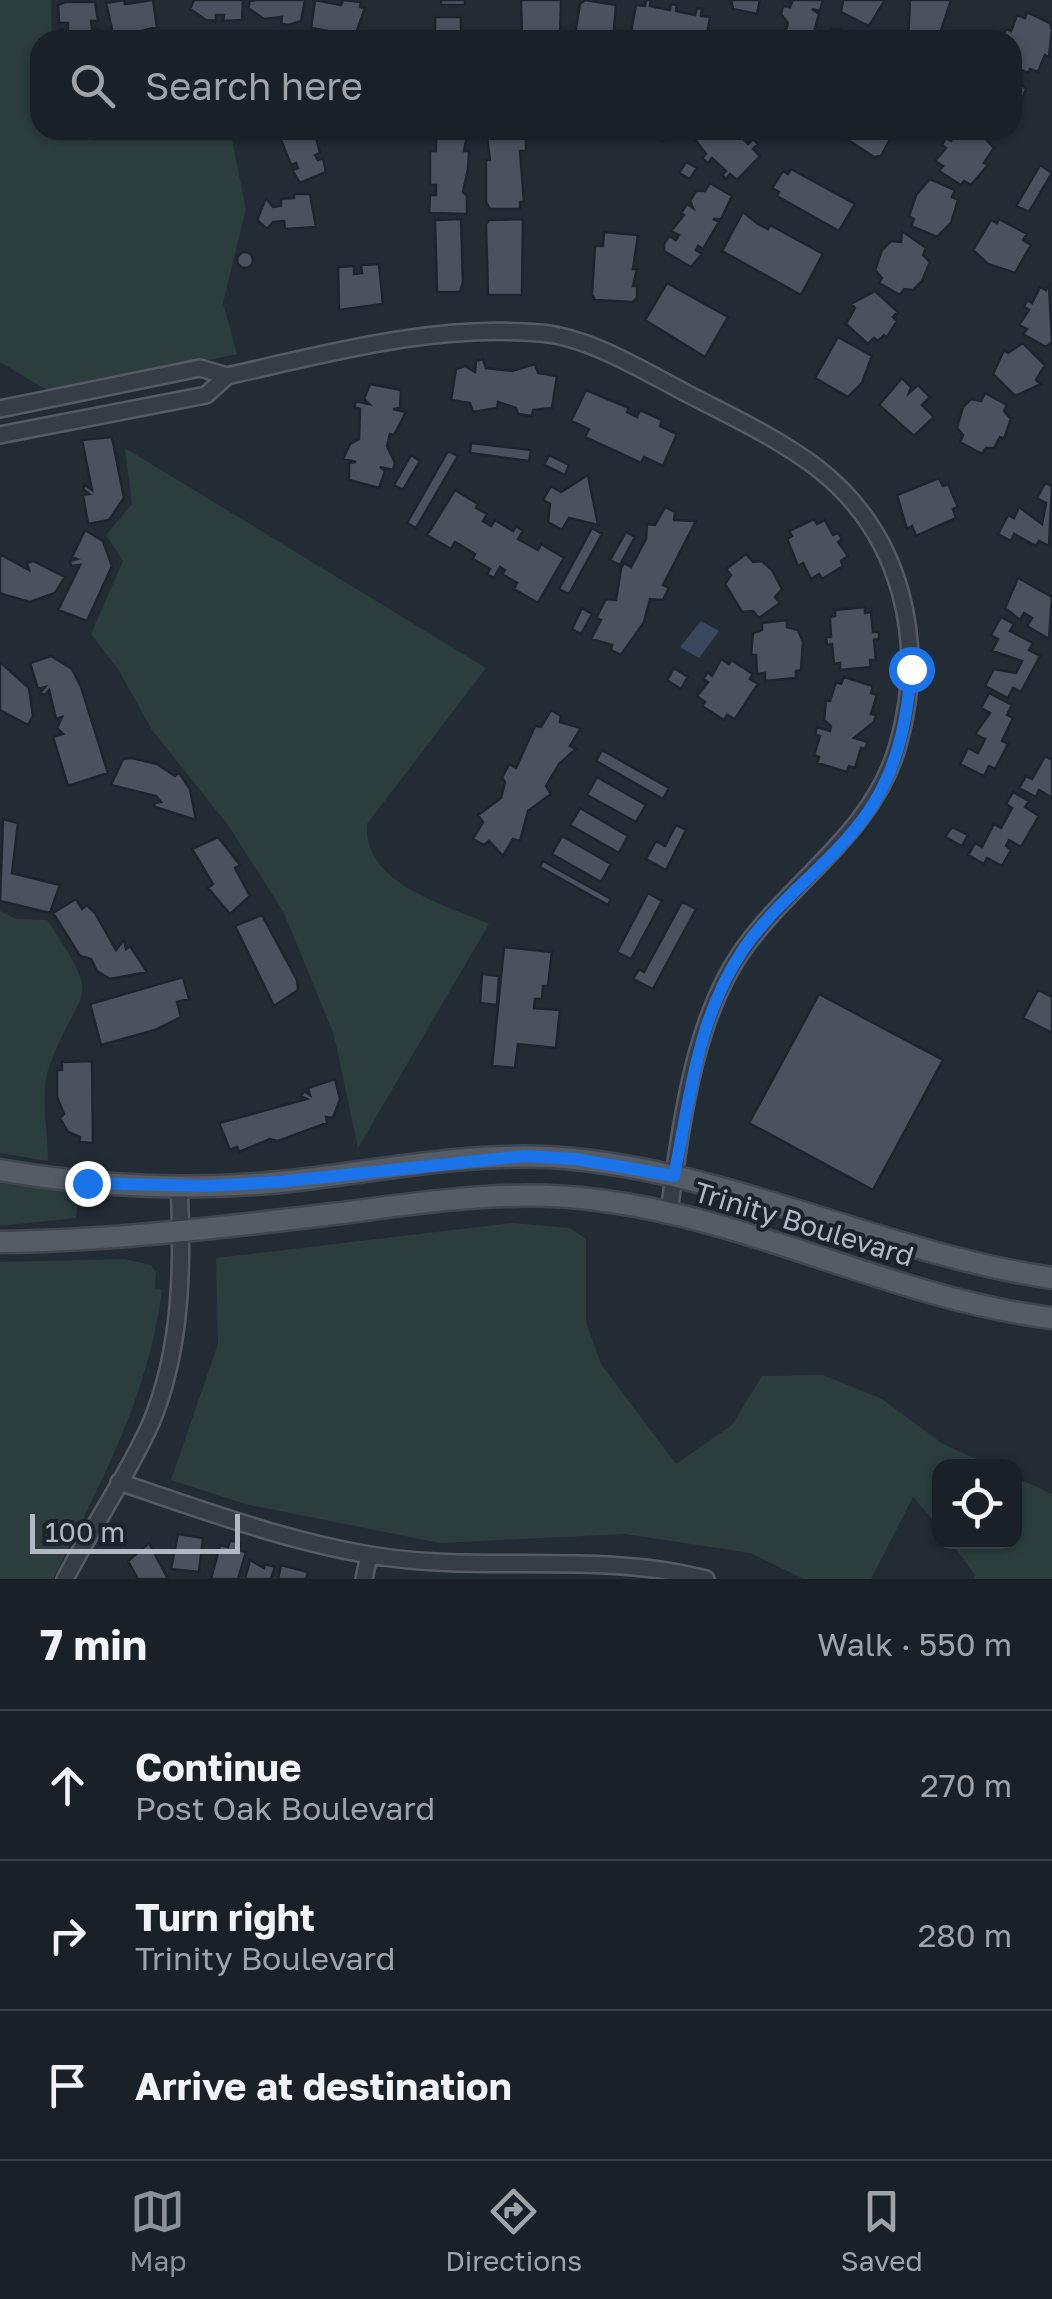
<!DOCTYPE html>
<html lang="en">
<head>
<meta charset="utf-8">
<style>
  body { margin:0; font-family:"Golos Text",sans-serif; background:#272d34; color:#f1f3f6 }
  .controls { position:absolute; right:30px; bottom:30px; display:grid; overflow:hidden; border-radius:20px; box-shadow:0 2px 8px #0004 }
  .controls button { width:90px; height:90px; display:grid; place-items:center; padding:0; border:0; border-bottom:2px solid #383e45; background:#1a2028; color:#f1f3f6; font:50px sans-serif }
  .scale { position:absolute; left:30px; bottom:25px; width:210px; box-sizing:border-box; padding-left:10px; border:5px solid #b1b8c3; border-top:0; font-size:28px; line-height:35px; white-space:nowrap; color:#b1b8c3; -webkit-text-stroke:8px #1c222b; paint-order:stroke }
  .stop { position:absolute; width:30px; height:30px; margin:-22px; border:8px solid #1a73e8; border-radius:50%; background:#fff }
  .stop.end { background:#1a73e8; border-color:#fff; box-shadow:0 2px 10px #0008 }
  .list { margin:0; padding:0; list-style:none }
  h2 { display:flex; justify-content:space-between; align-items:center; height:130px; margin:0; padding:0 40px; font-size:42px }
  h2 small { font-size:32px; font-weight:400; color:#9fa3a8 }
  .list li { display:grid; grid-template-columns:65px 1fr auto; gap:30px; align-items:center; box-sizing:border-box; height:150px; padding:0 40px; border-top:2px solid #383e45 }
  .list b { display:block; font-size:38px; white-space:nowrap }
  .list p { margin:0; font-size:32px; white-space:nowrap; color:#9fa3a8 }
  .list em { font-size:32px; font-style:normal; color:#9fa3a8 }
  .icon { flex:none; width:55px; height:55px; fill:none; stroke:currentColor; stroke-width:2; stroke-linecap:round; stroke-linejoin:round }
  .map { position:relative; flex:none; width:1052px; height:1579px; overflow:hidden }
  .search { position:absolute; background:#1a2028; box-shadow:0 2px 8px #0004; left:30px; right:30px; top:30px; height:110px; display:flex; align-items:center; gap:25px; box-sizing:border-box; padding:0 35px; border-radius:30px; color:#9fa3a8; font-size:38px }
  .sheet { height:580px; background:#1a2028 }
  nav { display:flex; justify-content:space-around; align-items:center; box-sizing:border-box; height:140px; border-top:2px solid #383e45; background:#1a2028; font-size:28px; color:#9fa3a8 }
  nav a { display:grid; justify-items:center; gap:5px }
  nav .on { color:#8c9099 }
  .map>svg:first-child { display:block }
  .green { fill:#2c3d3d }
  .water { fill:#3a485d }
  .building { fill:#4a525f; stroke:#1e242d; stroke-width:2.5 }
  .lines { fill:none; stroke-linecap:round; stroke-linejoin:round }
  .minor-casing { stroke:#545b64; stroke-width:20 }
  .major-casing { stroke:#404650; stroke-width:25 }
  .minor { stroke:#363d46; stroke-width:15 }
  .major { stroke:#555c66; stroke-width:20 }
  .route { stroke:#1a73e8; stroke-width:12 }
  .labels { text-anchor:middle; stroke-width:8; stroke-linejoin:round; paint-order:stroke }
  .street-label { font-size:28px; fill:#b1b8c3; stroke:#1c222b }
</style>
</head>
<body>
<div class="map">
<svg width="1052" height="1579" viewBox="0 0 1052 1579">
  <rect width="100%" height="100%" fill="#232b35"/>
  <!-- green -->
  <path class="green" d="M0,0h51l1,40h-12v90h47l6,11c43,-10 99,-23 139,-1l14,69 -23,94 14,51 -185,39 -52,-31z
    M125,448l361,220 -119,156c-4,60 77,80 122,100l-131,224 -24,-113 -50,-122 -56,-88 -76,-95 -34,-61 -27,-35 32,-73 -17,-26 26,-31z
    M0,911l16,8 31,1c59,88 33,62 2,147 -9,25 -1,67 -1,94l-48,-8z
    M0,1183l78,9 -2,26 -76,8z
    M513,1223l57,5 16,11v83l15,42 75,100 56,-39 30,-49 61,-1 59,24 61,45 49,22h-52l-1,61 -26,-30 -42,82h-67l-54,-26 -125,-19 -185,9 -195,-39 -74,-24 47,-136 -2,-86z
    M125,1259l26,6 5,7 -1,17 7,1c-14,108 -61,192 -109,289h-53v-317z
    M1015,1477l37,17v85h-79l2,-4 -24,-33h63z"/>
  <!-- water -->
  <path class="water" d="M701,621l18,10 -20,27 -19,-11z"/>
  <!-- building -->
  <path class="building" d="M124,0l1,4 28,-4 4,27 -43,11 -8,-35z
    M243,0l-1,20 -19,1 1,-6h-8v6l-10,-1 -16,-11 4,-9z
    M256,0h49l-4,21 -12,4 -8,-1 1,-7 -18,2 -16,-11 2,-7z
    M315,0l26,5 2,-5 18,2 -1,5 5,1 -10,28 -44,-8z
    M441,0h24v5h-24z
    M521,0h40l-1,39h-38z
    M585,0l31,5 -3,35h-39l6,-36z
    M646,0h5l-1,6 20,4 1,-6 6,1 -1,6 19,4 2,-7 5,1 -1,7 9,1 -4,23 -76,-3 6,-32 9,1z
    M731,0h29l-3,14 -24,-5z
    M785,0h38l-3,11 -8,-2 7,5 -7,25 -27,-6 3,-10 -7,-9 2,-8 7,1 2,-5z
    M843,0h42l-16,26 -28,-14z
    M910,0h41l-13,40h-30z
    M65,2h30l3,19h-7l1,8h6l-2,11 -36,-1v-9h8v-7h-9l-1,-18z
    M1027,12l23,11 2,7 -3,27 -4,-2 -7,17 -8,-3 -2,4 -16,-7v-26l-9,-4 3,-7 5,2 6,-16 8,3z
    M435,17h26v13l6,10h-32z
    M832,29h7l19,11h-31z
    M1012,75l14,14 -10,25 -4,-2z
    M283,130h31l6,23 -5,2 3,5 5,-2 3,14 -26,11 -8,-13 6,-2 -2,-5 -5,2 -11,-28 5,-2z
    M430,130h38l-4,21h5l-1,18 -5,23 4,4v18l-38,-1 1,-18h6v-10h-6v-34h6v-12h-6z
    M486,130h40v21h-6l4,51h-4v7h-30l-4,-7v-42h4z
    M643,130h25l-5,11z
    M695,130h40l13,14 5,-5 5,5 -5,5 7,7 -23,24 -7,-6 -4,5 -4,-4 4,-4 -14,-13 -4,5 -6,-5 4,-4 -15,-20z
    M833,130h62l-14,26 -7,1z
    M955,130h22l17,18 -10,15 4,2 -17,20 -7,-4 -3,4 -22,-14 4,-5 -8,-5 11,-13 -4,-3 4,-7 5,3z
    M686,162l11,6 -7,11 -11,-6z
    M1040,165l12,8 -23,39 -13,-6z
    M791,169l64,35 -16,27 -62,-35 2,-4 -7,-4 11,-17 5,3z
    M930,179l25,11 -3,7 6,3 -7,23 -14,14 -26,-11 3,-7 -5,-3 7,-21z
    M710,183l22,13 -11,23h-8l6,3 -16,27 -5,-3 -2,4 6,4 -11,13 -27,-16v-7l5,-8 7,4 3,-5 -8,-4 13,-16 -3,-2 6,-9 6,4 -3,-7 6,-10h9z
    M294,194h16l6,33 -31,2 -1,-8 -11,1 -6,7 -10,-9 9,-22 7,9 8,-1v-7l13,-1z
    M743,212l15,12 10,5 2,-4 53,29 -22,41 -79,-44z
    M461,219l2,63 -3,10h-23l-2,-72z
    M523,219l-1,76h-34l-2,-71 3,-4z
    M999,219l28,15 -4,6 8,5 -16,28 -27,-9 -15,-14 18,-30 6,3z
    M902,231l24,17 -3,7 7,7 -8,19 -9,9 -9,-1 -4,6 -21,-12 3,-5 -7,-8 7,-20 9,-9 10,1z
    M604,232l34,3 -5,34h4l-4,17h4v12l-4,4 -38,-2 -3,-6 3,-48h8z
    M237 260a8 8 0 1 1 16 0a8 8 0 1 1-16 0Z
    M379,264l4,40 -44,6 -1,-43 16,-1v8l8,-1 -1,-8z
    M667,283l61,34 -23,40 -60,-37z
    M1049,285l3,57 -6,5 -23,-13 4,-5 -8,-4 10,-15 -5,-3 3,-7 5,3 8,-16 6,3z
    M875,291l23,21 -5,5 4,4 -10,16 -3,-2 -6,6 -4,-3 -6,6 -22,-20 9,-16 -4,-4z
    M838,337l34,19 -10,27 -14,14 -33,-19z
    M1023,343l22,22 -9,15 5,4 -26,12 -22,-22 11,-24 4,3z
    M483,359l3,9 26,3 23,-7 3,9 19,3 -5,32 -19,2 -1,6 -14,-2 -2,-6 -18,-6 -1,6 -24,4 -3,-9 -19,-3 5,-31 9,-3 10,6 1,-11z
    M902,378l9,9 -2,6 9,-8 12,12 -8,8 12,12 -20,19 -35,-31z
    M370,384l31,6 -1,18 -7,1 13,3 -12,23 -4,-1 -3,12 8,17 -2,7 -13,-3 5,4 -6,17 -30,-8v-17l7,-1 -13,-3 7,-15 9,-5 1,-30 -6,-2 2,-6 13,3 -5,-5z
    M586,390l43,18 -2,4 10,5 3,-7 22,10 -2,6 17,8 -14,32 -19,-9 -3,6 -56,-26 4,-8 -18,-8z
    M985,393l22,12 -3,6 7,8 -7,20 -4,-2 -6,11h-8l-4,6 -22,-12 3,-7 -6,-7 6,-21 8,-8 10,2z
    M112,437l12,61 -15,22 -21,4 -5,-29 6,-1 -6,-5 2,-4 7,5 -10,-50z
    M471,443l60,7 -2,11 -59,-8z
    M448,451l10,5 -42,72 -9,-5z
    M411,455l9,6 -17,29 -9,-5z
    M549,455l20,10 -4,10 -21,-10z
    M588,475l10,50 -29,-7 -7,12 -14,-8 2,-18 -7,-4 8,-14 10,6z
    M939,478l4,8 5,-2 10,23 -5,2 3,9 -40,18 -4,-10 -5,3 -10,-34z
    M1045,483l7,3 -3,60 -10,-5 -3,5 -22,-12 -3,7 -13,-7 10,-19 6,3 5,-11 23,17 4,-21 -9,-5z
    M455,490l23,14 -2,4 11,6 -4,7 8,5 4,-6 18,11 3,-5 7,5 -5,8 20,11 3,-6 23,14 -26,45 -24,-14 3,-6 -15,-9 3,-4 -5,-3 -6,11 -7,-4 3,-5 -17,-10 2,-5 -20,-12 -4,7 -24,-14z
    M665,507l10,5 -1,8 22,1 -33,64 6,3 -6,12 -13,-1 -6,23 -23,33 -10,-5 1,-5 -21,-6 10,-19 -5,-2 10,-19 10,1 5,-32 3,-5 7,4 15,-28 1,-15 8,1z
    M814,519l3,5 8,-4 8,15 5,-2 4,6 -4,3 10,14 -7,5 2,5 -21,13 -3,-5 -8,5 -8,-16 -5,3 -11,-27 5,-3 -3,-5z
    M592,528l10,6 -33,60 -10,-5z
    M85,530l18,11 9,25 -25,55 -29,-11 22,-45 -9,1 -1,-5 7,-2 -5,-2z
    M626,532l9,5 -15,28 -10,-5z
    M0,554l29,16 -2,-7 6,-2 32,16 -10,16 -25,9 -25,-7 -5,-2z
    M746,554l7,8 9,-1 10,9 10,19 -7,8 5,6 -21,15 -6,-7 -11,1 -17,-28 6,-9 -5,-6z
    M1018,578l34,19 -3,42 -22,-13 5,-8 -8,-5 -4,7 -15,-12z
    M865,607v6l6,-1 2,20h6v7l-5,1 2,20h-6l1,7 -31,3v-7l-6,1 -2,-20 -5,1 -1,-8h5l-1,-20 5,-1v-6z
    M582,608l10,6 -11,20 -9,-5z
    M1001,617l13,7 -4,7 23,12 -4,7 11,6 -19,36 -8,-4 -5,10 -23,-12 9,-17 22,4 6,-12 -30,-10 6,-12 -7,-4z
    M787,620v7l11,3 5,12 -2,28 -5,1v7l-31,3v-8l-8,1 -1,-19h-5l2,-22 9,-3v-7z
    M51,656l21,13 9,18 27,86 -40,13 -15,-49 10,-3 -6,-6 5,-11 -6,2 -7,-29 -4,5 -5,-2 5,-6 -7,2 -8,-26z
    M721,659l8,5 2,-4 22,14 -3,5 8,5 -23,35 -8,-4 -3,5 -22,-14 3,-4 -8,-6 11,-14 -5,-3 5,-7 4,4z
    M0,662l29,26 4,28 -5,9 -28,-15z
    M674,668l14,9 -7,12 -14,-9z
    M844,677l29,9 -2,7 6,2 -6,19 5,1 -2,7 -20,16 14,4 -3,7 -4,-1 -6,20 -6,-2 -2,6 -30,-9 2,-6 -5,-2 6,-19 -5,-1 2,-8 13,4 1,-5 -7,-6 2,-20 4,1 6,-19 5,2z
    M989,693l23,12 -5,10 6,3 -11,23 6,3 -13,25 -6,-3 -5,10 -24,-12 8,-16 10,5 7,-14 -10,-5 15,-21 -9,-5z
    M551,710l10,6 -1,6 21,6 -11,18 6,3 -17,15 -13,22 5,8 -23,17 -8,30 -7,-2 -10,17 -14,-15 -5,4 -11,-6 10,-17 -5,-7 23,-17 4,-16 -3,-4 7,-14 7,4 19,-42 6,1z
    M602,750l67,38 -6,11 -67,-38z
    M1045,756l7,4v38l-13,-8 -3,7 -17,-9 7,-12 6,3z
    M132,758l25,6 18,12 4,-3 11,16 6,31 -41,-13 -1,-4 7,-1 -5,-6 -45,-11 12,-26z
    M597,777l49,28 -10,17 -49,-27z
    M1013,792l16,9 -4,6 14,9 -18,31 -12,-7 -3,6 5,4 -9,16 -15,-8 -3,6 -16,-9 7,-12 7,4 12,-23 7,4 11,-20 -6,-4z
    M580,808l48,28 -9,17 -49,-28z
    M3,819l15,4 -6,50 48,12 -10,28 -50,-12z
    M676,825l10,5 -20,40 -20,-11 10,-18 9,5z
    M952,827l16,8 -6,11 -17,-9z
    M562,836l49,28 -10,18 -49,-28z
    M218,837l22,28 -5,3 15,28 -20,18 -22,-26 5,-4 -21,-35z
    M543,861l68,38 -3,6 -68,-38z
    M648,893l14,8 -31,58 -14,-7z
    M76,899l6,10 5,-4 8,8 21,37 8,-10 2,9 4,-3 17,26 -37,7 -13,-8 -6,-12 -11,-3 -27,-43z
    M682,902l14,7 -43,80 -20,-10 6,-10 5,3z
    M262,915l35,65 1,10 -24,16 -39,-80z
    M504,947l48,5 -4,34h-5l-1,13h-7l-1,9 26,2 -4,38 -38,-4 -3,24 -23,-2z
    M482,974l17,2 -2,29 -17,-2z
    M183,977l6,22 -12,3 4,15 -26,13 -54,15 -11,-41z
    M1038,990l14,7v36l-29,-15z
    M819,994l124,66 -70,130 -124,-67z
    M92,1061l1,82 -14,-1 1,-5 -12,-5 -8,-14 4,-4 -7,-17v-27h5v-8z
    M335,1079l5,20 -7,19 -7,-1 1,6 -49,18 -8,-2 -31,13 -2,-5 -7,3 -11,-27 88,-24 -6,-3 3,-5 6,4 -2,-7z
    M178,1534l25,4 -4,34 -28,-3z
    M230,1540l11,3 -2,7 7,2 -8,27h-27l9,-34 8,2z
    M149,1543l19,36h-30l-10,-18z
    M250,1560l14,8 1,-4 10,3 -4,12h-26z
    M281,1565l27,7 -2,7h-28z"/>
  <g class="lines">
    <!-- minor casing -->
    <g class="minor-casing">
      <path id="minor" d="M0,409l200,-41 27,8
        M0,435l206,-40 21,-19c102,-23 207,-52 313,-43 49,4 102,37 146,60 44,23 90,44 130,74 87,67 111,176 82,278 -24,86 -103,133 -153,202 -52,71 -64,180 -76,265
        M119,1482c81,27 166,59 251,73 111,19 227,-4 336,24
        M65,1579c27,-52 62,-102 86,-156 31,-74 32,-159 28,-237
        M364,1579l5,-24"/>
    </g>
    <!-- major casing -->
    <g class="major-casing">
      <path id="major" d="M0,1170c92,16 187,21 280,12 97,-10 196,-33 294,-23 166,17 315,95 478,119
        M0,1242c107,-1 227,-15 333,-28 88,-11 175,-26 264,-14 157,19 299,99 455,118"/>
    </g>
    <!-- minor -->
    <use href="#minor" class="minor"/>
    <!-- major -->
    <use href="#major" class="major"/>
  </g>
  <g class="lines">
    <!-- route -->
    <path class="route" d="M87,1183l118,3 73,-4 247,-26 51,3 98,17c16,-78 23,-158 69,-226 37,-55 98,-92 132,-149 24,-39 33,-87 36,-132"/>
  </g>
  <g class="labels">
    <!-- street labels -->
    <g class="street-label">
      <text transform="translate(804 1224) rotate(17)" y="10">Trinity Boulevard</text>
    </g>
  </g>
</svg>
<div class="controls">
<button><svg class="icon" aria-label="locate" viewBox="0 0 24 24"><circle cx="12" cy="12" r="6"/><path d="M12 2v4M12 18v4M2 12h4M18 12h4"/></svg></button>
</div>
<div class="scale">100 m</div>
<div class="stop" style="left:911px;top:669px"></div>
<div class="stop end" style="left:87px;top:1183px"></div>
<div class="search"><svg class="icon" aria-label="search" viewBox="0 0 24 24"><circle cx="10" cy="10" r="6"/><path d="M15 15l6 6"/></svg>Search here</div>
</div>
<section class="sheet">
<h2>7 min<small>Walk · 550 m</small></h2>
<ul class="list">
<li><svg class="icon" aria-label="ahead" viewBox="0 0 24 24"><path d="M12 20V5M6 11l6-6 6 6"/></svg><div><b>Continue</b><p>Post Oak Boulevard</p></div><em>270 m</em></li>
<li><svg class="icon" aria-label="right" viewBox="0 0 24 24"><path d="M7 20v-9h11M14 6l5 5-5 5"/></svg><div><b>Turn right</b><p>Trinity Boulevard</p></div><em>280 m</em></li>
<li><svg class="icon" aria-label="arrive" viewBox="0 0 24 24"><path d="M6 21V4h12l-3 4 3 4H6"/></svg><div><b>Arrive at destination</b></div></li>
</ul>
</section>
<nav>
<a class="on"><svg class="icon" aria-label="map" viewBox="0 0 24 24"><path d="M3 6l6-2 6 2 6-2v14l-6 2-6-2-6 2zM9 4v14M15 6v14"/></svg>Map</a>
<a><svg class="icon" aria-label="directions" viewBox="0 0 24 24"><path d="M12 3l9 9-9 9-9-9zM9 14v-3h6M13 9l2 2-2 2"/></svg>Directions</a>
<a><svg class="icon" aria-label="saved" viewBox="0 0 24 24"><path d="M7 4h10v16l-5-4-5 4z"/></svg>Saved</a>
</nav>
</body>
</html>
